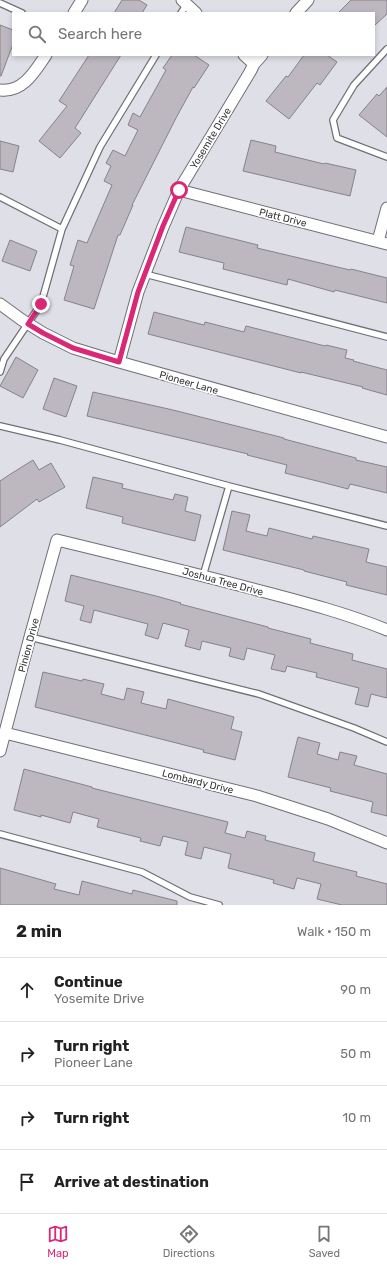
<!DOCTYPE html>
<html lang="en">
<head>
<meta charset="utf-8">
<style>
  body { margin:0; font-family:Rubik,sans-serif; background:#f6f6f6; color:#222 }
  .stop { position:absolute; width:12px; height:12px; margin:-9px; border:3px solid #db2777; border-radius:50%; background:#fff }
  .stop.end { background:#db2777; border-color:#fff; box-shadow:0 1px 4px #0008 }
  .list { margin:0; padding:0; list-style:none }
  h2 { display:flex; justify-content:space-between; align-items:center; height:52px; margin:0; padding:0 16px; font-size:17px }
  h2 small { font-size:13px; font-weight:400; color:#767676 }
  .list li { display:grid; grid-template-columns:26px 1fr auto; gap:12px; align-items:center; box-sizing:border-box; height:64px; padding:0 16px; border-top:1px solid #e0e0e0 }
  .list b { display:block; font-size:15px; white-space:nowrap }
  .list p { margin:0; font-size:13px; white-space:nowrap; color:#767676 }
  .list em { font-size:13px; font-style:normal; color:#767676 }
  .icon { flex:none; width:22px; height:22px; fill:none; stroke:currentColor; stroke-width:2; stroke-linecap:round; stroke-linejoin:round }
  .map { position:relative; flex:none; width:387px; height:905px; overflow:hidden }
  .search { position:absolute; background:#fff; box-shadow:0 2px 6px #0003; left:12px; right:12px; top:12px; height:44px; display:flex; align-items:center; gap:10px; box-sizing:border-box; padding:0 14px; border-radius:0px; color:#767676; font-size:15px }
  .sheet { height:308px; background:#fff }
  nav { display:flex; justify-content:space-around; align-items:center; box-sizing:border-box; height:56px; border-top:1px solid #e0e0e0; background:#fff; font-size:11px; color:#767676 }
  nav a { display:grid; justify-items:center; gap:2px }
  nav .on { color:#db2777 }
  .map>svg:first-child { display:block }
  .building { fill:#bdb7bf; stroke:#878289 }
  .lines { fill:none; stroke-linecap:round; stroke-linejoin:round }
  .service-casing { stroke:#6f6f77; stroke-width:8 }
  .minor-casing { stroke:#6f6f77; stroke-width:13 }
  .service { stroke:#fff; stroke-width:5.5 }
  .minor { stroke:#fff; stroke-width:11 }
  .route { stroke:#db2777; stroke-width:5 }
  .labels { text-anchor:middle; stroke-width:3.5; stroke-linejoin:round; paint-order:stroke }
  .street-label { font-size:10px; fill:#353538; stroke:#fff }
</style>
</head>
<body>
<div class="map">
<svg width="387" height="905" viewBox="0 0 387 905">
  <rect width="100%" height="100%" fill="#dfdfe8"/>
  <!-- building -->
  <path class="building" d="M122,0h17l8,5 -5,8h-28z
    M351,0h36v14l-13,12v-13h-36z
    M0,25l13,5v14l-12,32h-1z
    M89,55h32l-46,73 6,5 -21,25 -21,-17 28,-35 -8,-5z
    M172,55h22l15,10 -15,23 -1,-1 -17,31 -44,87h1l-13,30h-2l-24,74 -30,-9 10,-34 -4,-1 8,-25 9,3 25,-58 -8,-4 7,-15 -5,-3 7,-13 12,6 13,-26 -10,-5 5,-12 7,4 26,-47 -3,-2z
    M304,55h23l10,7 -17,23 -3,-2 -28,36 -23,-18 20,-25 2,1z
    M387,87v50l-28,-22 18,-21 2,2z
    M251,140l25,6 -1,6 49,12 1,-1 31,7 -6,26 -107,-25z
    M0,141l19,5 -6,26 -13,-3z
    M186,227l72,18 -1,3 93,22 1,-1 36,9v25l-52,-13 -1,2 -46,-13 -1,6 -64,-16 1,-6 -45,-11z
    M10,240l27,11 -7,20 -28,-10z
    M154,312l50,13 1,-3 39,10 2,-6 79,20 1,-1 21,5 -2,8 9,2 -1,1 34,9v25l-25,-7 1,-1 -62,-15v1l-153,-39z
    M16,357l22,13 -15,28 -23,-12z
    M54,378l23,8 -11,31 -23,-8z
    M93,392l80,18 111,28v1l72,19v2l31,7v26l-37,-9 -2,5 -23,-6 -40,-10 2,-8 -40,-10 1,-1 -161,-38z
    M33,460l6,10 12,-7 14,24 -26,15 -2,-3 -37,28v-46l9,-6z
    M93,477l30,7 -1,4 51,12 2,-6 13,3 -3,14 16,4 -6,26 -73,-18 1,-6 -37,-9z
    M232,511l18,4 -4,16 21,5 2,-8 43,11 1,-3 56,13 -3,13 21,5v28l-41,-10 1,-3 -43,-11v-1l-81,-20z
    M71,575l85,21 25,7 -1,1 88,23v1l43,11 -1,4 43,11 -1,6 35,9v29l-16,-4 -3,13 -13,-3 4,-16 -43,-11 1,-4 -30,-7 -2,6 -14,-3 4,-14 -28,-7 -3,12 -15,-4 2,-8 -29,-7 -2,9 -15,-4 4,-16 -26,-7 -5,16 -13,-4 3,-11 -54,-14 -3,13 -11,-3 4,-14 -19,-5z
    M43,672l39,9 1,-2 21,5 -3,10 23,6 3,-12 17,4 -3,11 25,6 2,-10 66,18 -3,12 11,3 -7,28 -32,-8 1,-2 -169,-43z
    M298,737l22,6 -3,11 21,6 2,-8 17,4 -3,9 33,9v42l-16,-4 2,-10 -43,-11 1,-3 -43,-11z
    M24,769l68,18v1l136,34 -3,11 20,5 2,-7 19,5 -1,4 50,13 -2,8 44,11 -1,4 31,8v21h-45l-25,-6 4,-15 -24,-6 -3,11 -21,-6 1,-3 -46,-12 3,-14 -27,-7 -3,12 -16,-4 3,-13 -25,-6 -3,10 -20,-5 1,-3 -44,-11 2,-8 -26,-7 -3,11 -29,-8v2l-27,-7z
    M0,868l56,16 -2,5 25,6 3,-14 50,13 1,-4 44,11v4h-177z"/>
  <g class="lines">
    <!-- service casing -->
    <g class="service-casing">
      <path id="service" d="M0,3l22,10
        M181,13l6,-9
        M387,49l-33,36 -21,35 4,18 50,19
        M0,197l62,32
        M145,274l242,63
        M0,372l4,-13 37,-55 21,-75 38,-82 56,-92
        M0,426l60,14 169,46 158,40
        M203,576l26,-90
        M30,637l229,57 95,34 33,14
        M0,834l142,38 48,25 29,8"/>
    </g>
    <!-- minor casing -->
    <g class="minor-casing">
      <path id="minor" d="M182,0l14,13
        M74,13l8,-13
        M296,13l12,-13
        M244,55l10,9
        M0,90c23,3 35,-19 46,-35
        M179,190l208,54
        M378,241l9,-33
        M0,304l22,16 21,13 30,15 46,14 268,75
        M119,362l19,-70 25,-65 16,-37 71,-118 4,-8 8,-9
        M5,733l252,63 71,23 59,24
        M0,751l30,-114 27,-97c62,15 124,30 185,46 49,13 99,25 145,44"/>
    </g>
    <!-- service -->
    <use href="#service" class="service"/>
    <!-- minor -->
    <use href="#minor" class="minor"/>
  </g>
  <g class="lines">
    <!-- route -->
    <path class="route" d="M41,304l-13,20 15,9 30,15 46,14 19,-70 25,-66 16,-36"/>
  </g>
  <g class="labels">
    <!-- street labels -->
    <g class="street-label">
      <text transform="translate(210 138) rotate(-59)" y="4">Yosemite Drive</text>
      <text transform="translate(283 217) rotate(14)" y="4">Platt Drive</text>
      <text transform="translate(189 382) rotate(16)" y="4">Pioneer Lane</text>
      <text transform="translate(223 581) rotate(15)" y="4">Joshua Tree Drive</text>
      <text transform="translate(28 645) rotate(-75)" y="4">Pinion Drive</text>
      <text transform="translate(198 781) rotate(14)" y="4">Lombardy Drive</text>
    </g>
  </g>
</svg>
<div class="stop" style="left:179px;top:190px"></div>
<div class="stop end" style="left:41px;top:304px"></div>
<div class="search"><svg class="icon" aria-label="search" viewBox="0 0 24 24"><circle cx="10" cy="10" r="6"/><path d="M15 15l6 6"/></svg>Search here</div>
</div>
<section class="sheet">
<h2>2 min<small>Walk · 150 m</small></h2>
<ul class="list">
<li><svg class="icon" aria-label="ahead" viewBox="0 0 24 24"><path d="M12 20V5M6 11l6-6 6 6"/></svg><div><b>Continue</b><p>Yosemite Drive</p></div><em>90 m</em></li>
<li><svg class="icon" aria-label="right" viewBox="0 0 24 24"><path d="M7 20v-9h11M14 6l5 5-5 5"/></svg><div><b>Turn right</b><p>Pioneer Lane</p></div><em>50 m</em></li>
<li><svg class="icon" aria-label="right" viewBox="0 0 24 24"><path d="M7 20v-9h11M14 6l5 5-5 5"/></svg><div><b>Turn right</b></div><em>10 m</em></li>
<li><svg class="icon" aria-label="arrive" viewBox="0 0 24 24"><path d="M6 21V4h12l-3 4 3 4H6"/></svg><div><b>Arrive at destination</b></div></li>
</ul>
</section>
<nav>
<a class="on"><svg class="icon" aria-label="map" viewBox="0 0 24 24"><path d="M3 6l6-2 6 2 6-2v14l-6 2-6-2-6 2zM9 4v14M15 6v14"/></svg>Map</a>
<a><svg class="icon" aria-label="directions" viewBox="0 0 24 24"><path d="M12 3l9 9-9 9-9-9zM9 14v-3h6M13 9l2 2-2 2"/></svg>Directions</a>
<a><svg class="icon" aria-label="saved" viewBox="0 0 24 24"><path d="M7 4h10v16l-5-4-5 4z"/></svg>Saved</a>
</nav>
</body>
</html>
